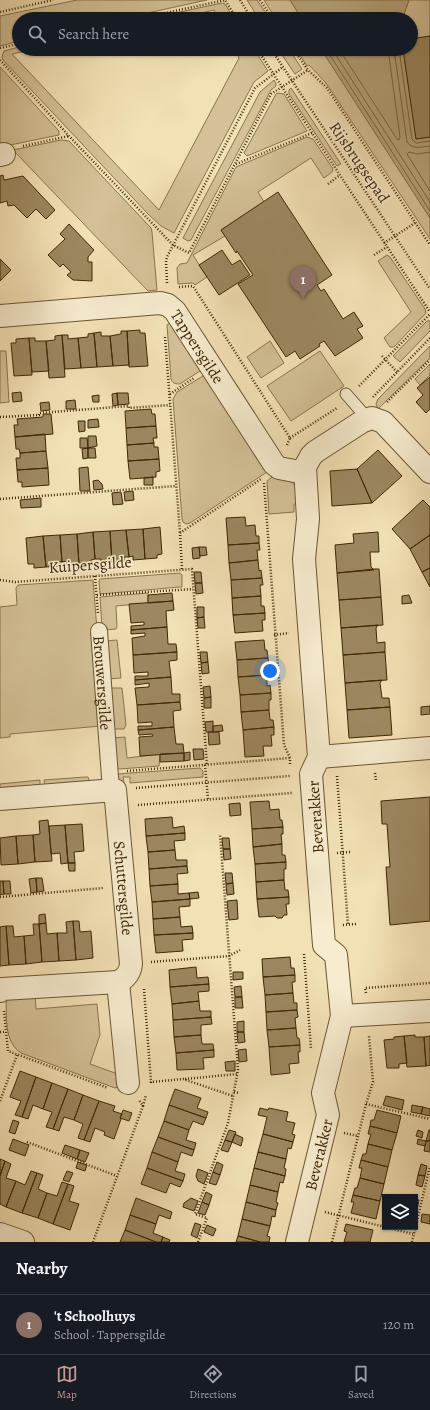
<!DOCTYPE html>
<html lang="en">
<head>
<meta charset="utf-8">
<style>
  body { margin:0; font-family:Alegreya,serif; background:#242831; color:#f1f3f6 }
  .controls { position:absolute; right:12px; bottom:12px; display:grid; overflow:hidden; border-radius:0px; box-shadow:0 1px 3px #0004 }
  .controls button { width:36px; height:36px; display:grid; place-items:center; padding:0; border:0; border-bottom:1px solid #363941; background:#171b24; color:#f1f3f6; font:20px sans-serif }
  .you { position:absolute; left:270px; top:671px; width:14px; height:14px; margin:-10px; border:3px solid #fff; border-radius:50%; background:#1a73e8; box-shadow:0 0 0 6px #1a73e833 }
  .badge { display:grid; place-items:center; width:26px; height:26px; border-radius:50%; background:#c59692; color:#fff; font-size:13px; font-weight:700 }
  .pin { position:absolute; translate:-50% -33px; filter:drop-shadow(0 1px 2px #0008) }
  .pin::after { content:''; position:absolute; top:21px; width:14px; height:12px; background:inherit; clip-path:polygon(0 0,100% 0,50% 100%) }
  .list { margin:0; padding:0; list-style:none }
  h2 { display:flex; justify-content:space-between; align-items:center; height:52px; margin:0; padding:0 16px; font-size:17px }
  h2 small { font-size:13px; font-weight:400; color:#9ea1a6 }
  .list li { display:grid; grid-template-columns:26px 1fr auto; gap:12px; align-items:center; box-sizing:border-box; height:60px; padding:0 16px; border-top:1px solid #363941 }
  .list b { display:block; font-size:15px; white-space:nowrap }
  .list p { margin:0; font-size:13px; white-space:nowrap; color:#9ea1a6 }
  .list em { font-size:13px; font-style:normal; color:#9ea1a6 }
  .icon { flex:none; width:22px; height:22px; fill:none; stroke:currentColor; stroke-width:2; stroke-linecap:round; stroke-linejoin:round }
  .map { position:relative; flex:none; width:430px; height:1242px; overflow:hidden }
  .search { position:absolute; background:#171b24; box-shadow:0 1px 3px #0004; left:12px; right:12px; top:12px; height:44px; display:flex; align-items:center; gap:10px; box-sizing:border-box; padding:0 14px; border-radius:22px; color:#9ea1a6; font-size:15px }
  .sheet { height:112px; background:#171b24 }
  nav { display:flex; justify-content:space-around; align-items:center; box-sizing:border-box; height:56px; border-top:1px solid #363941; background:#171b24; font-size:11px; color:#9ea1a6 }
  nav a { display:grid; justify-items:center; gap:2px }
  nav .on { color:#c59692 }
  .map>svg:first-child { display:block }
  .green { fill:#d4c197; stroke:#8a744e }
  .water { fill:#b5a279; stroke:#86714a }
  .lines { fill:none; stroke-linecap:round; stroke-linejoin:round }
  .shore { stroke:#7a643e; stroke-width:1 }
  .building { fill:#9c8860; stroke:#3f2704 }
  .service-casing { stroke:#6c5630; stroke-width:13 }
  .pedestrian-casing { stroke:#6c5630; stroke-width:18 }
  .minor-casing { stroke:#6c5630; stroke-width:24 }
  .path { stroke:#3f2704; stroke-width:2.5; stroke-dasharray:1 2; stroke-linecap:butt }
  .service { stroke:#f7eccf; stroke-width:11 }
  .pedestrian { stroke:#f7eccf; stroke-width:16 }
  .minor { stroke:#f7eccf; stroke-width:22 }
  .labels { text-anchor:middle; stroke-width:3; stroke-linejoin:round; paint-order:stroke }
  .street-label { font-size:16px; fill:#3f2704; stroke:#f7eccf }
</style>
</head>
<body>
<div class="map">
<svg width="430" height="1242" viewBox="0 0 430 1242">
  <rect width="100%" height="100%" fill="#f2e1b5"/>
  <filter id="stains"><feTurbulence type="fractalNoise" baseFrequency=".005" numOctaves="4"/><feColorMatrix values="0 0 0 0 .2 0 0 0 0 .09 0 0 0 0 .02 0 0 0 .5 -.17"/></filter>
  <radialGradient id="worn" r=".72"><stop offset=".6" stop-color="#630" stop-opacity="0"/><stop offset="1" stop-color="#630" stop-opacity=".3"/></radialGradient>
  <!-- green -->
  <path class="green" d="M77,0h130l-87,19h-101v22l-19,5v-30z
    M247,0h10l13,19h-11z
    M264,0h26l12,19h-26z
    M409,0h21v36l-19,3v-20h-6l-1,-5z
    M222,3l3,1 9,15h-15l-5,-9 -40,9h-27z
    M19,47v2h17l-24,5 147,156 80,-152 -5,-9h20l14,22 -14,11 -80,151 -13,-7 -13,-12 -145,-154 -1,-3 2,-6z
    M278,49h11l13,20 -7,5z
    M296,49h25l109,169v21l-104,-156 -17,-18 -2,1z
    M0,67l59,64v4l-59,12z
    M274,80l2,4v2l-5,4 -80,150 -3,1 -5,-3 77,-146z
    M291,88l50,76 -4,2 -48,-72v-4z
    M278,93l6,1 23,37 -60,25 -3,-3 32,-59z
    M307,137l6,2 20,30 -1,3 -8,6 -13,-20 -53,34 6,10 -43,28 4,6 -32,19 14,22 -12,8 -2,-2 -15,1 -1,-16 3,-4 7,-1 49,-96z
    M61,140l8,1 82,87 1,4 5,58 -9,1 -135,-141z
    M387,255l3,2 35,52 1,4 -32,34h-4l-6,-9 27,-26 -33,-51z
    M174,320l29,49 -23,15c-5,0 -8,-1 -9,-5l-4,-54z
    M427,321h3v10l-30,31 -7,-6z
    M270,341l14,22 -23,15 -14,-21z
    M430,346v12l-52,51 -2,-5 2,-5z
    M0,351h6l3,51 -9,1z
    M320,351l24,35 -53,35 -24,-35z
    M430,364v11l-10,10 -5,-6z
    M206,374l61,98 -77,51 -4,1 -3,-2 -1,-3 -9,-120 4,-7z
    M275,475c21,8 20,6 25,28l-6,1v8l-25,2 -2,-33z
    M180,573l2,2v12h-2l-80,7 -1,-13 1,-2z
    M93,580l4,50 4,96 -91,8v3l-10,1v-131l17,-2 -1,-17 2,-3z
    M148,593v10l-32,3 1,21 -1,2 -11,1 -3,-2 -2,-31z
    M117,640l4,38 -13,1 -3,-38z
    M107,688h15l4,37 -2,4h-11z
    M125,737l2,21 33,-4 -1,12 -39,3 -5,-1 -2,-30z
    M200,768l3,3v6l-73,6v-6h-7l1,6 -10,1 3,-10z
    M85,777h3l2,6 -45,6 -1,-9z
    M40,780v9l-40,3v-8z
    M35,994l1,15 61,-5 3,31 -10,29 25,9 2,3 1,11 -3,1 -94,-35c-17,-12 -14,-33 -15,-52v-2z"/>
  <!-- water -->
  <path class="water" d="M290,0h119l-5,14 1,5h-103z
    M321,49h82l13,90 14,-2v81z"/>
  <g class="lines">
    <!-- shore -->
    <path class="shore" d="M326,49l104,162
      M332,49l98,153
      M339,49l58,90 2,1 1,-3 -12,-88
      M394,49l13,93c6,8 14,5 23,4
      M399,49l13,90 4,4 14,-2
      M430,152l-13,2 -8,-2 -2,2 23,37"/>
  </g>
  <!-- building -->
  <path class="building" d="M430,36v101l-14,2 -13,-90h8v-10z
    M3,175l1,5 19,-4 32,34 -9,9 -10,-10 -9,9 -13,-13 -6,1 -1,-5 -7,2v-27z
    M278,192l54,83 -15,10 4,6 3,-2 19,30 11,-7 9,14 -6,3 6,9 -28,18 -11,-15 -5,3 1,2 -20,13 -5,-8 -9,6 -48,-73 15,-9 -16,-24 -1,2 -15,-23z
    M69,224l25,26 -6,7v5h4v19l-19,-1 -6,-5 4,-3 -8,-8 -3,3 -12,-12 17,-16 -5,-5z
    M222,250l10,15 8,-5 10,15 -31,20 -20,-30z
    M0,259l11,11 -11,11z
    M140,330v3h5l3,33 -19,1 -2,-36z
    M121,331h6l2,34 -16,1 -3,-30 11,-2z
    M101,332v4h9l3,30 -16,1 -3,-34z
    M94,333l3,34 -16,1 -3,-30 10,-1v-3z
    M62,335l3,42 -16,1 -3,-37 9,-1v-4z
    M62,335h6v4l10,-1 3,30 -16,1z
    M29,338h6v3h11l3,30 -17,1z
    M29,338l3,37 -18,1 -3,-33h5v-4z
    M430,377v32l-4,4 -10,-11 7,-7 -6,-7z
    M21,392l1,9 -9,1 -1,-9z
    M117,393h11l1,11 -11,1z
    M117,393l1,12 -5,1 -1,-12z
    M99,395v7h-6l-1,-6z
    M75,400l1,9h-10v-8z
    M49,402l1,8 -9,1 -1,-8z
    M151,409l1,5h3l1,12 -30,2 -1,-17z
    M43,414h8l2,20 -38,3 -1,-12h4l-1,-6 26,-2z
    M98,419l1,8 -11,1v-8z
    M78,421h7v10l-6,1z
    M156,426l1,12h-4l1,5 -27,2 -1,-17z
    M45,434l1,17 -26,2 -1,-4h-3l-1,-12z
    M88,436h8l1,10 -9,2z
    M80,438h7l1,10h-8z
    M154,443v4h4l1,12 -31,2 -1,-16z
    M88,448h7l1,10h-8z
    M88,448v10l-5,1 -1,-10z
    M378,450l24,26 -30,27 -15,-34z
    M46,451l2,17 -31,2 -1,-12h4v-5z
    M159,459l1,12 -4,1v5l-26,2 -2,-18z
    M88,467l2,24h-10l-1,-23z
    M48,468l1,17 -27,2v-5h-4l-1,-12z
    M357,469l15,34 -40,3 -2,-35z
    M153,477v8h-9v-7z
    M98,480l4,4 1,5 -9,1 -1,-9z
    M133,491l1,9 -9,1 -1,-9z
    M121,492l2,12 -10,1 -1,-12z
    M41,498v9l-20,1 -1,-8z
    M423,500l7,7v28l-20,14 -18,-20z
    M245,517l1,9 9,-1 1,11h3v7l-31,2 -2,-27z
    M160,527l2,27 -5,1v3l-12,1 -2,-30z
    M143,529l2,30 -12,1v-4l-4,1 -3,-27z
    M126,530l3,27h-5v4l-12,1 -2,-31z
    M110,531l2,31h-11v-3h-6l-2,-27z
    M93,532l2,27 -4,1v3l-12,1 -2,-30z
    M378,532l1,20h-9l1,15 3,3 -37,3 -2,-28 19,-2 -1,-9z
    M77,534l2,30 -12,1v-4l-5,1 -2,-27z
    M60,535l2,27h-4v4l-12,1 -3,-31z
    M430,535v33l-8,4 -12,-23z
    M43,536l3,31 -12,1v-4h-6l-2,-26z
    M259,543l1,7h-3l1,10 -29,3 -1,-18z
    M199,547l1,11 -7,1 -1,-11z
    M199,547h7l1,8 -7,1z
    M258,560l1,11 2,-1 1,8 -31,2 -2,-17z
    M430,568v19l-8,-15z
    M374,569h5l2,28 -42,3 -2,-27z
    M194,572h7l1,11h-7z
    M262,578l1,7h-3l1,11 -29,2 -1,-18z
    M195,583h7l1,10 -7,1z
    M172,593l1,8 -25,2v-8z
    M409,595l3,8 -10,1v-8z
    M261,596v10h3l1,7 -32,2 -1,-17z
    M381,597l2,28 -42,3 -2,-28z
    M173,601l1,9 -8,1 1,16 -36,3v-4l13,-1v-3l-13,1 -2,-19z
    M197,607h7v10l-7,1z
    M265,613v7h-3l1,11 -28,2 -2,-18z
    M204,617l1,11h-7l-1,-10z
    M378,625l-2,3 1,15 8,-1v10l-42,3 -2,-27z
    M167,627l1,17h8l1,8 -44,3 -1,-17 13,-2v-3l-14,1v-4z
    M264,640l1,10h2l1,8 -31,2 -2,-18z
    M177,652v8l-8,1 2,16 -36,3v-4h13v-4l-14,1 -1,-18z
    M200,652h7l1,10 -7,1z
    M385,652l2,28 -42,3 -2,-28z
    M268,658l1,7h-3l1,10 -29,2 -1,-17z
    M208,662l1,11 -7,1 -1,-11z
    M267,675v11l3,-1 1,8 -31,2 -2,-18z
    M171,677l1,17h8v8l-43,3 -2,-17 14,-1v-4l-14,2v-5z
    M382,680l-2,3 2,15h7l1,9 -43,3 -2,-27z
    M210,686l1,11 -7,1 -1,-11z
    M271,693v7h-2v10l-28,2 -1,-17z
    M211,697v11h-7v-10z
    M180,702l1,8 -8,1 1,16 -36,3v-4h14v-4l-14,1 -1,-18z
    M430,706v8l-9,1v-8z
    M390,707l2,28 -43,3 -2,-28z
    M269,710l1,10h3l1,7 -31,3 -2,-18z
    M213,721v11h-7l-1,-10z
    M222,725l1,6 -10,1v-6z
    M174,727l2,17h7l1,9 -44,3 -1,-19 14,-1 -1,-2 -13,1 -1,-5z
    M274,727v8h-3l1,11h-9l1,10 -19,1 -2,-27z
    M208,732h11l1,12 -11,1z
    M193,749h10l1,10 -10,1z
    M190,752v8l-6,1v-8z
    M184,753v8l-24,1v-8z
    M430,797v124l-40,4 -4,-58h4l-3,-43h-5l-1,-23z
    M269,801l1,9 9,-1 1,11h2l1,7 -31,2 -2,-27z
    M240,803l1,12 -11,1 -1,-12z
    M172,817l1,11 11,-2 1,7 -39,3 -1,-17z
    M48,820l4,41 -17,1 -2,-27 7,-1 -1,-13z
    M82,824l2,27 -10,1 1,11h-7l-3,-38z
    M65,825l3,38 -7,1 -1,-11 -9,1 -2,-28z
    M283,827v7h-2l1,10 -29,3 -1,-18z
    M185,833v7l-11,1 1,9 -27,2 -2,-16z
    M33,835l2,27 -17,2 -2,-28z
    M16,836l2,28 -17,1 -1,-27z
    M222,838h7l1,11h-7z
    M282,844v11h3l1,7 -31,2 -2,-17z
    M223,849h7l1,10 -7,1z
    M175,850l1,10h11v6l-38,3 -1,-17z
    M286,862v7h-2v11l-28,2 -1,-18z
    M68,863h7v8h-6z
    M187,866l1,7 -11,1 1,10 -28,2 -1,-17z
    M225,873h7l1,10 -7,1z
    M36,878h6l2,13 -7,1z
    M36,878l1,14 -6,1 -2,-14z
    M284,880l1,10h3l1,7 -32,2 -1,-17z
    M0,881h3l1,13 -4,1z
    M3,881h7l1,13h-7z
    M233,883l1,11 -7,1 -1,-11z
    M178,884v10l11,-1 1,6 -38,3 -2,-16z
    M198,892l1,6 -9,1 -1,-6z
    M289,897v7h-3l1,11h-3l-2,3h-5l-2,-2 -16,1 -2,-18z
    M190,899v7l-11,1 1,10 -27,2 -1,-17z
    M237,900l1,19 -9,1 -2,-19z
    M45,914l1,9 -7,1v-9z
    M180,917l1,10 11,-1 1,7 -39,2 -1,-16z
    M73,921l3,39 -17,1 -2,-28h10l-1,-11z
    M73,921h6l1,11 11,-1 2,27 -17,2z
    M46,923l1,11 10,-1 2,28 -17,1 -3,-38z
    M33,924h6l3,38 -16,2 -2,-28 10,-1z
    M6,926l3,39 -9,1v-39z
    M6,926h7l1,11 10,-1 2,28 -17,1z
    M193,933v6l-11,1 1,11 -27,2 -2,-18z
    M290,957l1,11h3l1,7 -32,2 -1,-18z
    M196,967l1,11 11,-1 1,7 -39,3 -1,-17z
    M233,972h10v7l-10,1z
    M295,975v7h-3l1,11 -28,2 -2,-18z
    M209,984v7l-11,1 1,9 -27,3 -2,-17z
    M241,986l1,11h-7l-1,-10z
    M293,993l1,10h3v7l-31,2 -1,-17z
    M235,997h7l1,11h-8z
    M199,1001l1,10h11v6l-38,3 -1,-16z
    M297,1010l1,7 -3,1 1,10 -29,2 -1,-18z
    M211,1017l1,7 -11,1v10l-27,2 -1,-17z
    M244,1021v11h-7v-10z
    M296,1028l1,10h2l1,7 -31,2 -2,-17z
    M237,1032h7l1,10 -7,1z
    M201,1035l1,9h11l1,6 -38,3 -2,-16z
    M415,1035v2h9l2,29 -19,1 -3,-31z
    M404,1036l3,27 -8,1v4h-12l-3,-28 10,-1v-2z
    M430,1036v29l-4,1 -2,-29z
    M300,1045v7h-2l1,11 -10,1 1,9 -19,2 -2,-28z
    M246,1049l1,12 -8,1 -1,-12z
    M214,1050v7l-11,1 1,11 -27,1 -1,-17z
    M235,1061v10h-9l-1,-9z
    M20,1071l16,6 -14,40 -7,-2 6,-14 -11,-4z
    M36,1077l16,6 -9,26 -10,-4 -5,14 -6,-2z
    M52,1083l16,6 -15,40 -7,-2 6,-15 -9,-3z
    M68,1089l15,6 -9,25 -10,-3 -5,14 -6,-2z
    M175,1089l26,9 -4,10 11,4 -2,6 -37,-13z
    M83,1095l16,6 -15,39 -6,-2 5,-14 -9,-4z
    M386,1096l18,4 -2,10 -19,-5z
    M99,1101l16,5 -2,5 9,3 -2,4 1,1 -7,20 -10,-4 1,-3 -10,-4 -5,14 -6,-2z
    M169,1105l37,13 -3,7 -10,-4 -4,9 -25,-9z
    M412,1105l11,2 -2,7 -10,-2z
    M423,1107l7,2v7l-9,-2z
    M260,1108l8,2 1,-2 19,4 -2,9 9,2 -3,11 3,1 -2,7 -30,-8 4,-17 -9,-2z
    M123,1110l9,3 -3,8 -9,-3z
    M377,1110l24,6 -4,17 -27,-7 1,-6h3z
    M13,1120l6,2 -4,12 -6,-2z
    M164,1121l25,9 -3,10 10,3 -2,7 -36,-13z
    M370,1126l27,7 -5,17 -24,-6 3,-10h-3z
    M229,1130l7,2 -4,10 -7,-2z
    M418,1130l5,2 -1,6 -6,-2z
    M429,1130h1v11h-4z
    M235,1134l8,4 -2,8 -9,-4z
    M263,1134l30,8 -2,7 -3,-1 -2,11 -28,-7z
    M158,1137l36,13 -2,6 -11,-4 -3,10 -26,-10z
    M13,1139l16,6 -4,11 -16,-6z
    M418,1139l8,2 -1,5 -8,-2z
    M225,1140l7,2 -4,10 -7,-2z
    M426,1141h4v11l-6,-1z
    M368,1144l24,6 -4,17 -27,-7 2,-6h3z
    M65,1145l15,5 -3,9 -15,-6z
    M80,1150l9,3 -4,9 -8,-3z
    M152,1152l26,10 -3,9 10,3 -2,7 -36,-13z
    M258,1152l28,7 -2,9 2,1 -1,7 -31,-8z
    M0,1159l5,2 -5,15z
    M361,1160l27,7 -4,17 -24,-6 2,-10h-3z
    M5,1161l6,3 -5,14 10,3 -10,26 -6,-3v-28z
    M78,1162l9,3 -2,6 -9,-3z
    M217,1162l6,3 -3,10 -7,-3z
    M421,1164l6,2 -2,10 -7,-1z
    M147,1168l36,13 -3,6 -10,-4 -4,10 -25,-9z
    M254,1168l31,8 -2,7 -3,-1 -2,10 -28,-7z
    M198,1169l10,4 -4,11 -6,-3 -2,-5z
    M31,1171l6,2 -15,40 -16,-6 10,-26 9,4z
    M67,1171l6,2 -4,9 -6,-2z
    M213,1172l7,3 -4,10 -7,-2z
    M37,1173l6,2 -5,14 9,4 -9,25 -16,-5z
    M418,1175l7,1 -3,11 -6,-2z
    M360,1178l24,6 -4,17 -27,-6 2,-7h2z
    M62,1182l6,2 -15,40 -15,-6 9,-25 10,3z
    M68,1184l6,2 -5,15 10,3 -9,26 -17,-6z
    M250,1185l28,7 -2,10 2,1 -2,7 -30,-8z
    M206,1192l6,3 -3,10 -7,-3z
    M353,1195l27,6 -4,18 -25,-6 3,-11h-3z
    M136,1198l36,14 -2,7 -11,-4 -3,9 -26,-9z
    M191,1198l7,3 -4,10 -11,-4 1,-4z
    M415,1199l4,1 -2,10h-2z
    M202,1202l7,3 -4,10 -7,-2z
    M246,1202l30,8 -1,7 -3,-1 -2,10 -28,-7z
    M422,1214l8,1v9l-9,-2z
    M130,1215l26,9 -3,9 10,4 -2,5h-5l-31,-12z
    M242,1219l28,7 -3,10 3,1 -1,5h-9l-22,-6z
    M195,1223l6,2 -4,13 -6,-3z
    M346,1224l27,6 -3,12h-26l3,-10 -3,-1z
    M207,1225l9,4 -3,7 -9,-4z
    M125,1230l31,12h-36z
    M238,1236l22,6h-24z
    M163,1237l7,3 -1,2h-8z"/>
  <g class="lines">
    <!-- service casing -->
    <g class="service-casing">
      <path id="service" d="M346,394l22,25"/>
    </g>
    <!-- pedestrian casing -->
    <g class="pedestrian-casing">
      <g id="pedestrian">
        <path id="s1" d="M99,631l12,159"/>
      </g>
    </g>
    <!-- minor casing -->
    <g class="minor-casing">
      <g id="minor">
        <path d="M0,155l4,-1"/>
        <path id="s2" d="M0,316l160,-13 8,2 7,6 99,153 5,4 26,5"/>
        <path d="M319,757l111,-9"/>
        <path id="s3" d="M0,799l115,-9 16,174c-1,9 -5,14 -13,18l-116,7 -2,2"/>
        <path d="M118,982l10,101"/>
        <path d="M342,1016l88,-5"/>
        <path d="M0,1234l23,8"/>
        <path id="s4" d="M297,1242l31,-127 -5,-22 19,-77 -6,-61 -12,-10 -13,-171 8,-17 -15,-198 4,-40 -3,-52 6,-11 4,-4 48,-31 9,-3 11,4 47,50"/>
      </g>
    </g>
    <!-- path -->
    <path class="path" d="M240,0l12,19
      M260,0l13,19
      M0,12l53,-12
      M138,19l87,-19 12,19
      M0,48l19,-4
      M257,49l173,263
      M271,49l159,240
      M293,49l15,21 19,18 103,157
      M0,60l69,76 104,109 16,8 82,-159 37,-24
      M23,146l46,-10
      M236,164l76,-31
      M328,184l12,-9
      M384,243l31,-20
      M374,255l13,-8
      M167,283l-1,-22 1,-4 88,-169 28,-21
      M179,287l14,-1 97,152 -3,7
      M165,337l15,196
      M382,356l15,16
      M359,386l71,-72
      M170,394l24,-16
      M373,397l57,-59
      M387,402l43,-42
      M0,417l39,-2v-2l90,-7v2l41,-3
      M290,438l47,-30
      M264,483l20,262 6,13v8
      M0,499l176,-13
      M182,569l-2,-36 81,-54
      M95,576l3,38
      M0,580l15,2 177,-13 15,196
      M97,595l96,-6
      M274,635l15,-2
      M205,765l3,34
      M127,771l163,-13
      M375,773l1,7
      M337,776l11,149
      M136,788l154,-12
      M138,805l154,-12
      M337,853l13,-1
      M0,897l103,-9
      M343,925l13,-1
      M304,954l7,95
      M151,962l78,-6 11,-6
      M144,989l7,93 -2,1
      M366,993l-1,-5 65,-5
      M4,1011l4,40 100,37
      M0,1032h6
      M185,1079l52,-5
      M151,1083v-1l32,-3 50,17
      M234,1092l6,1
      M0,1101l17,-46
      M366,1104l64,15
      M143,1106l3,-11
      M344,1133l14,3
      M27,1142l90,34
      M325,1212l88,22
      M93,1242l50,-136 -4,-6
      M198,1242l9,-24 -12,-4 33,-91 10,-53 -18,-236
      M332,1242l34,-138 7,-22 -4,-46
      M412,1242l18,-76"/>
    <!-- service -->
    <use href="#service" class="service"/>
    <!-- pedestrian -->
    <use href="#pedestrian" class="pedestrian"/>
    <!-- minor -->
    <use href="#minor" class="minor"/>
  </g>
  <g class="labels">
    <!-- street labels -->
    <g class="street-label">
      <text transform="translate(360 162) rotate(56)" y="6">Rijsbrugsepad</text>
      <text dy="6" stroke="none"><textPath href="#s2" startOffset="220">Tappersgilde</textPath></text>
      <text transform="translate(90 564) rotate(-4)" y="6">Kuipersgilde</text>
      <text dy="6" stroke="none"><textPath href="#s1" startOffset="52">Brouwersgilde</textPath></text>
      <text transform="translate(315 817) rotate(-94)" y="6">Beverakker</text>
      <text dy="6" stroke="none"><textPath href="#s3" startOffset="214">Schuttersgilde</textPath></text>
      <text dy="6" stroke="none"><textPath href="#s4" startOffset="90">Beverakker</textPath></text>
    </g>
  </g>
  <rect width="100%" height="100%" filter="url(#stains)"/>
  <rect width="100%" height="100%" fill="url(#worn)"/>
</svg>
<div class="controls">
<button><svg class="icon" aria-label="layers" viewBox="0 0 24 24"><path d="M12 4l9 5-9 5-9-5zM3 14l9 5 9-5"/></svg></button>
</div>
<div class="you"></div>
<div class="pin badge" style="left:303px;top:299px;background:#8d6e63">1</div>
<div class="search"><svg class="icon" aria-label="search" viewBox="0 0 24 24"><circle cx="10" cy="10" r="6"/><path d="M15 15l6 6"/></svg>Search here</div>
</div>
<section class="sheet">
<h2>Nearby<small></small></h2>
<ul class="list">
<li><span class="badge" style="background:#8d6e63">1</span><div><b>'t Schoolhuys</b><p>School · Tappersgilde</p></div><em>120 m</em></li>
</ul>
</section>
<nav>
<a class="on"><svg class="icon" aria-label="map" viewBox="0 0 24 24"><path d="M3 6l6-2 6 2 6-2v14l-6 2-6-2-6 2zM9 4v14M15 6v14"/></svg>Map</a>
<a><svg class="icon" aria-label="directions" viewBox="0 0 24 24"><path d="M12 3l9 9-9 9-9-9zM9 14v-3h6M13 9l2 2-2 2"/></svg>Directions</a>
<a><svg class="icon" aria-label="saved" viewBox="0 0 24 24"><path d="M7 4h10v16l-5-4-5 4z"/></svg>Saved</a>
</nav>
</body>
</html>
